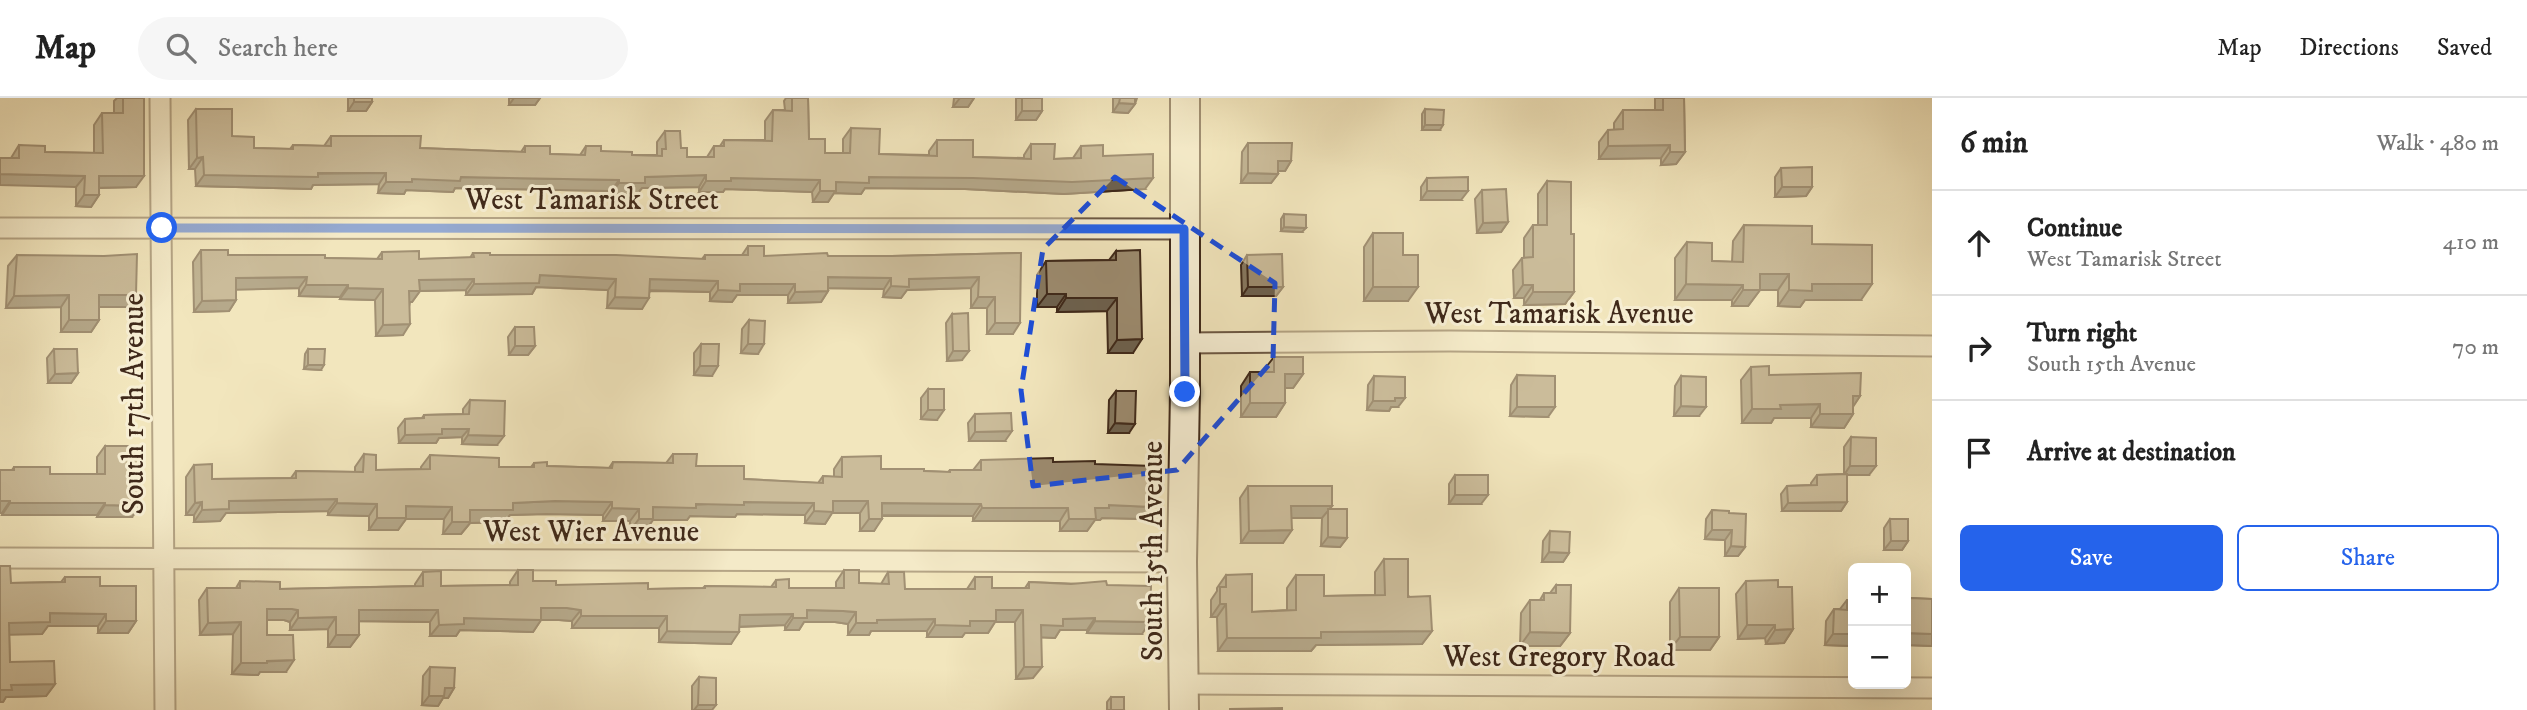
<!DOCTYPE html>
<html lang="en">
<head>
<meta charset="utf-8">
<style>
  body { margin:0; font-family:"IM FELL DW Pica",serif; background:#f6f6f6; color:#222 }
  .controls { position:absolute; right:21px; bottom:21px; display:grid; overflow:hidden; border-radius:10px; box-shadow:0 7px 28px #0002 }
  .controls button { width:63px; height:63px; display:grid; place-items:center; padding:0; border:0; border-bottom:2px solid #e0e0e0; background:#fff; color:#222; font:35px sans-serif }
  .stop { position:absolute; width:21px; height:21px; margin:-16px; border:5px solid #2563eb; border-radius:50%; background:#fff }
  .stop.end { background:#2563eb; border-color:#fff; box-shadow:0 2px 7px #0008 }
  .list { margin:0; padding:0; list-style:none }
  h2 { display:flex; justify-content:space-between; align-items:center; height:91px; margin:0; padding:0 28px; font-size:30px }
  h2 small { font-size:23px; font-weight:400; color:#767676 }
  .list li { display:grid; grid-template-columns:46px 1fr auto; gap:21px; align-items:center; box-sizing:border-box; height:105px; padding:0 28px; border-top:2px solid #e0e0e0 }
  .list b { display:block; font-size:26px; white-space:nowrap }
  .list p { margin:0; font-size:23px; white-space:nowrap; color:#767676 }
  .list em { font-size:23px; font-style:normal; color:#767676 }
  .actions { display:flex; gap:14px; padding:21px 28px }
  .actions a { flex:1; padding:16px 0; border:2px solid #2563eb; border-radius:10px; text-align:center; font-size:24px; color:#2563eb }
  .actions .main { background:#2563eb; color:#fff }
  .icon { flex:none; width:38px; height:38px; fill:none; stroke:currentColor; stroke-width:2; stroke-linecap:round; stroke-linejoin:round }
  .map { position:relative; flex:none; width:1932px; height:612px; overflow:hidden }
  header { display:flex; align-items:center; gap:42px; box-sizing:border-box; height:98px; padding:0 35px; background:#fff; border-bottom:2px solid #e0e0e0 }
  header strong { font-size:33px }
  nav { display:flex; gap:38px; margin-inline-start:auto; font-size:24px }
  .search { width:490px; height:63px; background:#f6f6f6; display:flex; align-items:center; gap:18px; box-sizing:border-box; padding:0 24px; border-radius:38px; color:#767676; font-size:26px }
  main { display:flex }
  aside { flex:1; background:#fff }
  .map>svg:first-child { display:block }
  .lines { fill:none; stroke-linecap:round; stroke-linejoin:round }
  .street-casing { stroke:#6c5843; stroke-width:23 }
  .secondary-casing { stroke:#3f291a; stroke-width:32 }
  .street { stroke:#f7efd4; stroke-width:19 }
  .secondary { stroke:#f7efd4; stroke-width:28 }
  .wall { fill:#86785f; stroke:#3f291a; stroke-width:2 }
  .shaded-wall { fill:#6d614e; stroke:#3f291a; stroke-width:2 }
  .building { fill:#9c8b6f; stroke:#3f291a; stroke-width:2 }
  .route { stroke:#2563eb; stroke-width:9 }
  .marked { fill:none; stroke:#1d4ed8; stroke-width:5; stroke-dasharray:14 9; stroke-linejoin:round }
  .labels { text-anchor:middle; stroke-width:6; stroke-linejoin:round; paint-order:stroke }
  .street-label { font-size:30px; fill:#3f291a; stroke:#f7efd4 }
</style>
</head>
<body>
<header>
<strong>Map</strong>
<div class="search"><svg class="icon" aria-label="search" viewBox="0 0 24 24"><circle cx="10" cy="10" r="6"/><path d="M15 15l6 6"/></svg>Search here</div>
<nav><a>Map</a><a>Directions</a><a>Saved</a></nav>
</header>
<main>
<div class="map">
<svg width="1932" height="612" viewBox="0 0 1932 612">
  <rect width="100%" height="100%" fill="#f2e6bd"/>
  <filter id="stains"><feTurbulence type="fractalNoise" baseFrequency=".00286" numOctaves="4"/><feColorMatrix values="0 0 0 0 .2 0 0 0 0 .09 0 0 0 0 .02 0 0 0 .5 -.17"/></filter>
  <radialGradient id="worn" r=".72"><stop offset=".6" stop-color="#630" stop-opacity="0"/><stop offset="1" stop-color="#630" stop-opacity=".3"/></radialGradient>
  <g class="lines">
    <!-- street casing -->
    <g class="street-casing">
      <path id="street" d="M160,0l5,612
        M0,130l1184,1
        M1185,245l265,-2 482,5
        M0,460l1182,4
        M1185,586l747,4"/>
    </g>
    <!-- secondary casing -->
    <g class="secondary-casing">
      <path id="secondary" d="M1184,612l-2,-148 3,-170v-294"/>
    </g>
    <!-- street -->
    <use href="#street" class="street"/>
    <!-- secondary -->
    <use href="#secondary" class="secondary"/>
  </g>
  <!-- wall -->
  <path class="wall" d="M117,0h27l-8,89 -37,1v7l-8,12 -15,-1v-19l-65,-29 8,-13 26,7 49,1v-28l8,-12h12v-12z
    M348,0h24v4l-6,9h-18z
    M509,0h31l-5,7h-26z
    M786,0h22l1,41 16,14h18v-14l8,-11 28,26 50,1v-4l8,-11 36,17 51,1v-3l7,-11 23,15 19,-1 8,-12 22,10 42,33 -81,5 -99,-5 -100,-1 -4,6 -27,-1 -6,9h-15l-1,-10 -87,-3 -2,3h-24v-5l-57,1 -5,6h-26v-3l-156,-3 -2,4 -47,-2 -2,4 -26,-1 1,-9 -66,1 -2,4 -115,-3 -1,-17h-6l-1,-49 8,-11 36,27 22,12 36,1 3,-4 31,1 7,-10 89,12 101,4 4,-6 25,8 30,1 6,-9 15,5 31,4h25v-13l8,-11 22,26h20l7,-11h6l4,-6h41v-19l8,-11h12l-1,-9z
    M954,0h20l-6,9h-15z
    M1016,0h26v13l-6,9h-20z
    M1113,0h24l-2,6 -7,9 -15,-1z
    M1655,0h29l1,54 -9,12 -15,1v-7l-62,1v-17l9,-12h6v-7l9,-13h32z
    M1425,11l15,21h-18v-16z
    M1248,45l43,18 -6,10h-7v3l-7,9h-30l1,-31z
    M1781,70l31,19 -6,9 -31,1v-20z
    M1427,80l34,22h-40v-13z
    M1547,83l24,53 3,58 -9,12 -41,1v-7h-10l-1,-28 9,-12h2v-20l9,-13h5v-31z
    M1482,92l26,32 -7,10 -24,1 -2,-34z
    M1284,116l18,18 -21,-1v-12z
    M1744,127l68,19 49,56h-56l-5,7 -22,-1v-16h-18l-12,16h-16v-6h-57v-42l12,-16 25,19 20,1 1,-21z
    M1373,135l30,22 5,46h-44v-54z
    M748,148l16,10h128l129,-3 -8,81h-26v-26h-16v-20l-64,2 -6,8 -18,-1 1,-8 -56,-1v3l-7,11 -33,1v-8h-51l-5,7 -22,-1v-9l-60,-1 -8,18 -35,-1 1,-18 -72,-3 -4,7 -66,1v-5l-46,1 -8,11h-2l-7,33 -27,1 -1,-36 -35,-1v-2l-41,-1v-8l-63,1v11l-7,11 -35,1 -1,-50 8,-12 27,5 97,3 52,1 5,-7 37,7 51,-1 3,-5 17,2 212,4 3,-4h37z
    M1116,153l17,102h-25l-1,-42 -50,1v-5h-20v-32l9,-14 63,-1z
    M17,157l111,52h-29v13l-8,12h-30v-25l-55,1 2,-42z
    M1247,157l36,32 -7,9h-34l-1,-31z
    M952,216l10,46 -15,1 -1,-38z
    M749,222l9,34 -17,-1 1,-24z
    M515,229l20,19 -7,9h-19l-1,-18z
    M701,246l11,32 -18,-1v-22z
    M54,251l24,24 -7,10h-23l-1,-25z
    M308,251l13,21 -17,-1 1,-15z
    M1274,259l29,17 -10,14h-8v15l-9,14h-35v-31l9,-14h14v-2z
    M1751,269l18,8 91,21 -7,10v8l-9,14 -33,-1v-9h-37l-3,5h-29l-1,-43z
    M1517,277l31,42 -38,-1 1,-31z
    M1374,278l24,31h-7l-2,4 -22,-1 1,-25z
    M1681,278l18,40h-25l1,-30z
    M928,291l9,31 -16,-1v-21z
    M1116,293l13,42h-21l1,-33z
    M470,302l27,45 -35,-1v-7l-23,1 -3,5h-37l-1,-15 7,-9 17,-1 2,-3 39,-1v-5z
    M975,316l30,27h-36l-1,-18z
    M1851,339l18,38h-22v27l-6,9h-59l-1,-17 6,-8 24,-1v-2l6,-8 27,-1v-27z
    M105,348l27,71h-35v-2h-95v-2h-2v-43h12l2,-3 36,7h47v-17z
    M364,356l12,16 45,-1v-2l9,-12 69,12h32l3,-4 13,3 62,2 4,-6 53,1 7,-9 23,12 48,13 74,4 5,-7 11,1v-8l8,-12 39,12 67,3 2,-2h23l8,-10 114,4 48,55 -41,-1 -2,2h-5l-8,11h-27v-10h-87v-5h-91l-8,15h-14v-18h-28l-7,11 -20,-1v-8l-68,-1 -2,3 -45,-1 -3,4h-34l-9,12 -14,-1v-10h-27v-6l-57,-1 -36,1 -6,7 -34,1 -9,11h-18l1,-15h-38l-8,11h-29v-14l-41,-1v-4l-102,2 -6,8 -26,1v-7h-8v-38l8,-12 18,14 79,-1 5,-7 59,1v-5z
    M1455,377l26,29h-32v-20z
    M1248,388l84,20 -3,3 18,29 -7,9 -19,-1 1,-28h-31l-8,25h-42l-1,-45z
    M1712,412l17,3 16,34 -7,9h-13v-16l-20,-1 1,-20z
    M1890,421l18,22 -6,9h-18v-22z
    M1550,433l19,22 -6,9h-21l1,-21z
    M1384,461l48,72 -10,13 -106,1 -5,6h-93l-1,-34h-6v-17l6,-9v-3l9,-13 26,37 35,-2v-22l9,-13 28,21 51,-1v-23z
    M518,472l15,11 23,4 92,4 55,-1 2,-2 66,1 5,-7 13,8h47v-6l8,-12 15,13 22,1 7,-12 17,17h62l8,-12 17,11h33l4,-6 78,3 35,49 -55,-1v-3h-27l-5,8 -14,-1 -8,41 -17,1 -1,-57h-20l-7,11h-23l-3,4h-35v-6h-56l-2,4h-21v-11l-13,-2h-31l-5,8h-14v-5l-46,2 -8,17 -72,-2v-14h-87v-7l-13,-1h-18l-8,12 -73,-2 -4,6h-26v-14l-71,-1v14l-9,12h-22v-18l-38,1v-8l-6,-2h-17v15l19,37h-26l-2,3 -26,-1 1,-40 -33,1 -1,-35 8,-12h29l4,-7 40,8 135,-3v-2l8,-12 18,14 69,-1v-3z
    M65,479l35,9 36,35 -8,12h-30v-7h-50l-6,8h-33l1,28 45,22 -9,12 -40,1 -3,5 8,-119 50,-1z
    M1746,483l32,6 15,42 -9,14 -18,1 -1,-6 -27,1 -2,-45z
    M1556,487l14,48 -10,13h-40l1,-33 9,-13h10l4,-7h6z
    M1679,490l40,49 -9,13h-40v-48z
    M1853,500v43l-3,5 -25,-1 1,-24 8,-12h6l7,-9h5z
    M1910,500l22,1v47l-26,-1v-40z
    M430,569l24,21 -6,10h-5l-5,8 -16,-1 1,-29z
    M699,579l13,33h-20v-24z
    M1111,599l13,13h-17v-8z"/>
  <!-- shaded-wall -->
  <path class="shaded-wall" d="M514,0h26l-5,7h-26z
    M960,0h14l-6,9h-15z
    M354,4h18l-6,9h-18z
    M1119,5l16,1 -7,9 -15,-1z
    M1022,13h20l-6,9h-20z
    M1425,27h18l-3,5h-18z
    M1670,47l-9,13 -62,1 9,-13z
    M1670,54h15l-9,12 -15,1z
    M203,59l-8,12h-6l8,-11z
    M1278,63h13l-6,10h-14z
    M386,75l-7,11 -66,1 -2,4 -115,-3 8,-11z
    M1248,75l30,1 -7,9h-30z
    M0,76l85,2 -9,11 -76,-2z
    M706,77l-7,12 -57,1 -5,6h-26l8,-11 26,-6z
    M99,78h45l-8,11 -45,1z
    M461,79l158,3 -8,11 -156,-3 -2,4 -47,-2 -2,4 -26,-1 8,-11 26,-3z
    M869,79l284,1 -8,11 -81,5 -99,-5 -100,-1 -4,6 -27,-1 -6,9h-15l7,-11 16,-9z
    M731,80l89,2 -8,12 -87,-3 -2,3h-24l7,-11z
    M1782,89h30l-6,9 -31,1z
    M1427,93h41l-7,9h-40z
    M84,97h15l-8,12 -15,-1z
    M1508,124l-7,10 -24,1 6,-10z
    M1284,129l22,1 -4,4 -21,-1z
    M1760,176h29l-11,16h-30z
    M540,177l76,4 -8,11 -72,-3 -4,7 -66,1 8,-11z
    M307,179l-8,11 -71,2 8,-12z
    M828,179l63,1 -7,11 -64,-1z
    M979,179l-8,11 -64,2 -6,8 -18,-1 8,-11 18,-7z
    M474,181l-8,11 -46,1 -8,11h-11l8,-11 10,-11z
    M650,181l68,2 -8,11 -68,-2z
    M740,186h55l-7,11h-51l-5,7 -22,-1 8,-11z
    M1686,186l57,1 -11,15h-57z
    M1812,186h60l-11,16h-56l-5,7 -22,-1 11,-16z
    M306,187h42l-8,12 -41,-1z
    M1523,187h10l-9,13h-10z
    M1248,189h35l-7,9h-34z
    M1373,189h45l-10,14h-44z
    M348,190l35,1 -8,11 -35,-1z
    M1743,192h17l-12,16h-16z
    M828,193l-7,11 -33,1 7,-11z
    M1533,194h41l-9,12 -41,1z
    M1047,196h19l-9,13h-20z
    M69,197l-8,12 -55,1 8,-12z
    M99,197h37l-8,12h-37z
    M615,199l34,1 -7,11 -35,-1z
    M978,199h17l-8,11h-16z
    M1066,200h51l-10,13 -50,1z
    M236,202l-7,11 -35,1 8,-11z
    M69,222h30l-8,12h-30z
    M995,225h25l-7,11h-26z
    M410,226l-7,11 -27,1 7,-11z
    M1142,241l-9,14h-25l9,-13z
    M748,246h16l-6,10 -17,-1z
    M515,248h20l-7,9h-19z
    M953,253h16l-7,9 -15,1z
    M308,267h16l-3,5 -17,-1z
    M700,268h18l-6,10 -18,-1z
    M78,275l-7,10h-23l7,-9z
    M1285,276h18l-10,14h-17z
    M1853,298h7l-9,14z
    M1395,300h10l-7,9h-7l-2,4 -22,-1 6,-9z
    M1250,305h35l-9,14h-35z
    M1820,306l-9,14h-37l-3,5h-29l10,-14 28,-4z
    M1681,308l25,1 -7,9h-25z
    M1517,309h38l-7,10 -38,-1z
    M928,312h16l-7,10 -16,-1z
    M1820,316h33l-9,14 -33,-1z
    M1115,325l20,1 -6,9h-21z
    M442,331h27l-7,8 -23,1 -3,5h-37l6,-8z
    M1012,333l-7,10h-36l6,-9z
    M468,337l36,1 -7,9 -35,-1z
    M1850,368h26l-7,9h-25z
    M1455,397h33l-7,9h-32z
    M337,401l-9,12 -102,2 -6,8 -26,1 8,-12 27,-9z
    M0,403h10l-8,12h-2z
    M555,403l57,1 -9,13 -57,-1 -36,1 -6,7 -34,1 -9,11h-18l9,-12 18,-12 43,-7z
    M833,403h35l-8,12h-28l-7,11 -20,-1 9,-12z
    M202,404l-8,13h-8l9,-12z
    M744,404l70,1 -9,12 -68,-1 -2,3 -45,-1 -3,4h-34l-9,12 -14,-1 9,-12 14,-12z
    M1847,404l-6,9h-59l6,-8z
    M10,405h95l-8,12h-95z
    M337,405l40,1 -8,12 -41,-1z
    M882,405l99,1 -8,12 -99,-1z
    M105,407l36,1 -9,11h-35z
    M1109,407l43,2 -9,12 -41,-1 -2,2h-5l-8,11h-27l9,-12 26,-11z
    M406,408l46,1 -8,12h-38l-8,11h-29l8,-12z
    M1291,408h41l-10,12h-39z
    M612,410l27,1 -9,12h-27z
    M982,410h86l-8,13h-87z
    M869,421h13l-8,12h-14z
    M1292,432l-9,13h-42l8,-12z
    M1712,432h20l-7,10 -20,-1z
    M1328,439l19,1 -7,9 -19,-1z
    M1891,443h17l-6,9h-18z
    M1731,448l14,1 -7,9h-13z
    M1549,454l20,1 -6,9h-21z
    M1220,506h6l-9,13h-6z
    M541,510h26l14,2 -9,11 -13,-1h-26z
    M267,511h25l6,1 -8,12 -6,-2h-25z
    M359,512h79l-8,12 -79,-1z
    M807,512l36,1 13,1 -8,12 -13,-2h-31l-5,8h-14l8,-12z
    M996,512h27l-8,12h-20l-7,11h-23l-3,4h-35l8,-12 35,-4z
    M50,515l56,1 -8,12h-50l-6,8 -42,1 9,-12z
    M793,516l-8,11 -54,2 9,-12z
    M581,518h86l-8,12h-87z
    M336,519l-8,12 -38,1 8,-12z
    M464,520l77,2 -8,12 -73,-2 -4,6h-26l9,-11z
    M1095,520l-8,12h-27l-5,8 -23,-1 9,-12 22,-6z
    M935,521l-8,12h-56l-2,4h-21l8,-12 21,-3z
    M106,523h30l-8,12h-30z
    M1095,523l55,1 -8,12 -55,-1z
    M241,524l-8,12 -33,1 8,-12z
    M1747,527h28l-10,13 -27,1z
    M1793,531l-9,14 -18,1 9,-14z
    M1853,532v11l-3,5 -25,-1 8,-11z
    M667,533l72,1 -8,12 -72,-2z
    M1432,533l-10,13 -106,1 -5,6h-93l9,-13 94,-6z
    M1530,534l40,1 -10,13h-40z
    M1906,535l26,1v12l-26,-1z
    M336,537h23l-9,12h-22z
    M1680,539h39l-9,13h-40z
    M294,562l-8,12h-26l-2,3 -26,-1 9,-11z
    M1024,569h18l-9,11 -17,1z
    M55,586l-9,12 -40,1 -3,5h-3v-12l11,-5z
    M445,590h9l-6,10h-5l-5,8 -16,-1 7,-9z
    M698,607h18l-4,5h-18z"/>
  <!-- building -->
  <path class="building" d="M123,0h21v78h-45v19h-15l1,-19 -85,-2v-16h19v-13l26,1v6l58,1 -1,-40h21z
    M354,0h18v4h-18z
    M792,0h16l1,41h16v14h25l1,-25 29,1 -1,25 58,2v-16h36v17l58,2v-15h24l-1,15 27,-1v-12l22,-1v11l50,-2v24l-81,4 -99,-4 -104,-1v6l-33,-1v9h-16v-11l-89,-2v3h-25v-6l-61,2v6h-26v-3l-158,-3 -1,4 -48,-2v3h-26v-9h-68v4l-114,-2 -1,-18 -6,1 -1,-49h36v27l22,1v11l39,1v-4l38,1v-10h90l-1,12 105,4v-6h25v8l35,1 1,-9h15v5l31,1v3l30,1v-7h4l-1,-18h15l1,17h6v9h27v-11h10v-6l48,1 1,-31 19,1z
    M1022,0h20v13h-20z
    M1120,0h15v6l-16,-1z
    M1663,0h21l1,54h-15v-7l-62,1v-16l15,-1v-19h40z
    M1425,11l19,1 -1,15h-18z
    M1248,45h44l-1,18h-13v13l-30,-1z
    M1812,69v20h-30l-1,-19z
    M1468,79v14h-41v-13z
    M1547,83l24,1v52h3v58h-41v-7h-10l-1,-27 11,-1v-32h14z
    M1506,91l2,33 -25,1 -1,-33z
    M1284,116l22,1v13l-22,-1z
    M1744,127l68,1v18l60,1v39h-60v7l-23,-1v-16h-29v16h-17v-5l-57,-1 1,-42 25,1v18l31,1z
    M1373,135h30v22h15v32h-45z
    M748,148h16v10l63,-3 1,3h64l129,-3 -1,70h-25v-26h-17l1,-20 -70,2v8l-18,-1v-8l-63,-1v14l-33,1v-8h-55v7l-22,-1v-9l-68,-2 -1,19 -34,-1 1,-18 -76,-4 -1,8 -65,1v-5l-55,1 1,11h-11l1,33 -27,1v-36l-35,-1v-3h-42l1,-8 -71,1v22l-34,1 -1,-51h27v5h97v3l57,1v-7l37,-1v8l55,-2 -1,-4h17v2h126l89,4v-4h43z
    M1140,152l2,89 -25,1v-42h-51v-4h-19l-1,-33 70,-1v-9z
    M137,156l-1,41h-37v25h-30v-25l-55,1 3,-41 87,1z
    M1282,156l1,33h-35l-1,-32z
    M968,215l1,38h-16l-1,-37z
    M749,222l16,1 -1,23h-16z
    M515,229h19l1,19h-20z
    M701,246h18l-1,22h-18z
    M54,251h23l1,24 -23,1z
    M308,251h17l-1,16h-16z
    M1274,259h29v17h-18v29h-35v-31h24z
    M1769,268v9l92,-2 -1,23h-7v18h-33v-10l-40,1 1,4h-29l-1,-42z
    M1517,277l38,1v31h-38z
    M1374,278l31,1v21h-10v3h-22z
    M1681,278l25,1v30l-25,-1z
    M928,291h16v21h-16z
    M1116,293h20l-1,33 -20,-1z
    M470,302l35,1 -1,35 -36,-1 1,-6h-27v5l-37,1v-16l19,-1v-3l45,-1z
    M1011,315l1,18 -37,1v-18z
    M1851,339l25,1v28h-26z
    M105,348h36v60l-36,-1v-2h-95v-2h-10v-31h14v-3h36v7h55z
    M364,356l12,1v15l54,-1v-14l69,3v9h35v-4l13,-1v4l65,2 1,-6 60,1v-9h24l-1,12h48v13l79,4v-7l19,1v-20l39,-1v13h43v2l26,1v-2h31v-10l72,-2v4l42,-1v3l58,2 -1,41 -43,-2v3h-14l1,11h-27l-1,-11h-86l-1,-4 -99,-1v16h-13l-1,-18h-35v11l-19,-1v-8l-70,-1v3l-48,-1v4l-43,-1v12h-14v-10l-27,-1v-6l-57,-1 -42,2v7h-43v12h-18v-15l-46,-1v12h-29v-14l-40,-1v-4l-108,2v8l-27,1v-8l-7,1 -1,-38 18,-1v15l84,-1v-7l67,1z
    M1847,376v28l-59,1 -1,-17 30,-1v-10z
    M1455,377h33v20h-33z
    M1248,388h84v20h-41l1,24 -43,1z
    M1328,411h19v29l-19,-1z
    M1712,412l17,1v2l17,1 -1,33 -14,-1 1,-16h-20z
    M1890,421h18v22h-17z
    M1550,433l20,1 -1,21 -20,-1z
    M1384,461h24v38l22,-1 2,35 -111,1v6h-94l-1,-34h-6v-17h6v-12l26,-1v38l44,-2v-35h28v21l61,-1z
    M0,468h10l1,17 54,-1v-5h35v9h36v35h-30v-7l-56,-1v9l-41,1 1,39 44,-1 1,23 -44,1 1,5h-12z
    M518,472h15v11h23v4l92,-2v6l57,-1v-2l71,1v-7l13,-1v9h55v-18h15v13l30,1 -1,-12h16l1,17h70v-12h17v11h37v-6l42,2 35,-3 1,4 44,1 -1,36 -55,-1v-3l-32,1v7l-22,-1 1,42h-18l-1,-57h-27v11h-26v5l-35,-1v-6l-58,1v3h-21v-11l-13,-1 -36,-1v8h-14v-4l-53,1 -1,17 -72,-1v-15h-86v-6l-14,-2h-26v12l-77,-2v6l-25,1 -1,-15h-79v25h-23v-18l-38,1v-8l-6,-1h-25v26h26l1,25 -27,1v2h-26v-41l-33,1 -1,-35h33v-7l40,1v7l143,-3v-14l18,-1v15l77,-1z
    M1778,482v7h14l1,42 -18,1v-5h-28l-1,-44z
    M1556,487h15l-1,48 -40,-1v-32h14v-7h12z
    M1679,490h40v49h-39z
    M1910,500l22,1v35l-26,-1v-26l4,1z
    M1847,502h6v34h-20l1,-25 13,1z
    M430,569l25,1 -1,20h-9l-1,8h-15z
    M699,579l17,1v27h-18z
    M1111,599h13v13h-13z
    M1282,610v2h-52v-1z"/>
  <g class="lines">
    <!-- route -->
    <path class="route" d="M162,130l1022,1 1,163"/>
  </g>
  <!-- marked area -->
  <path d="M0 0H1932V612H0ZM1115,79l160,106 -2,77 -96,110 -144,16 -12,-96 22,-141z" fill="#f2e6bd" fill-opacity=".55" fill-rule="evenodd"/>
  <path class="marked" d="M1115,79l160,106 -2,77 -96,110 -144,16 -12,-96 22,-141z"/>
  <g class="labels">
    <!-- street labels -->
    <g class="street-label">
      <text x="592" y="111">West Tamarisk Street</text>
      <text x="1559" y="225">West Tamarisk Avenue</text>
      <text transform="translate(133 306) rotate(-90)" y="10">South 17th Avenue</text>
      <text x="591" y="443">West Wier Avenue</text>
      <text transform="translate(1152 453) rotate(-90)" y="10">South 15th Avenue</text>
      <text x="1559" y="568">West Gregory Road</text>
    </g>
  </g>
  <rect width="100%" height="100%" filter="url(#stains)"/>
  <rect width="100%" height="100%" fill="url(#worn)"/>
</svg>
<div class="controls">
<button>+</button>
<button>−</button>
</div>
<div class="stop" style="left:162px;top:130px"></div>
<div class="stop end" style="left:1185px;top:294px"></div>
</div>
<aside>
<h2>6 min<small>Walk · 480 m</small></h2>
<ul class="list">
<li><svg class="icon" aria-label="ahead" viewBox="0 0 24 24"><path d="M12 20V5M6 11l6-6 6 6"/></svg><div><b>Continue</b><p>West Tamarisk Street</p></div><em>410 m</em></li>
<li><svg class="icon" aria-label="right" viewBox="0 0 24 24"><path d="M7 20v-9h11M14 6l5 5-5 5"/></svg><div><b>Turn right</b><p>South 15th Avenue</p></div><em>70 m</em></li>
<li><svg class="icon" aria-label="arrive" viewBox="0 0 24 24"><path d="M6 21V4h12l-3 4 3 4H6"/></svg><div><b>Arrive at destination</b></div></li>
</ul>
<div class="actions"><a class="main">Save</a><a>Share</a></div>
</aside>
</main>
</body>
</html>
